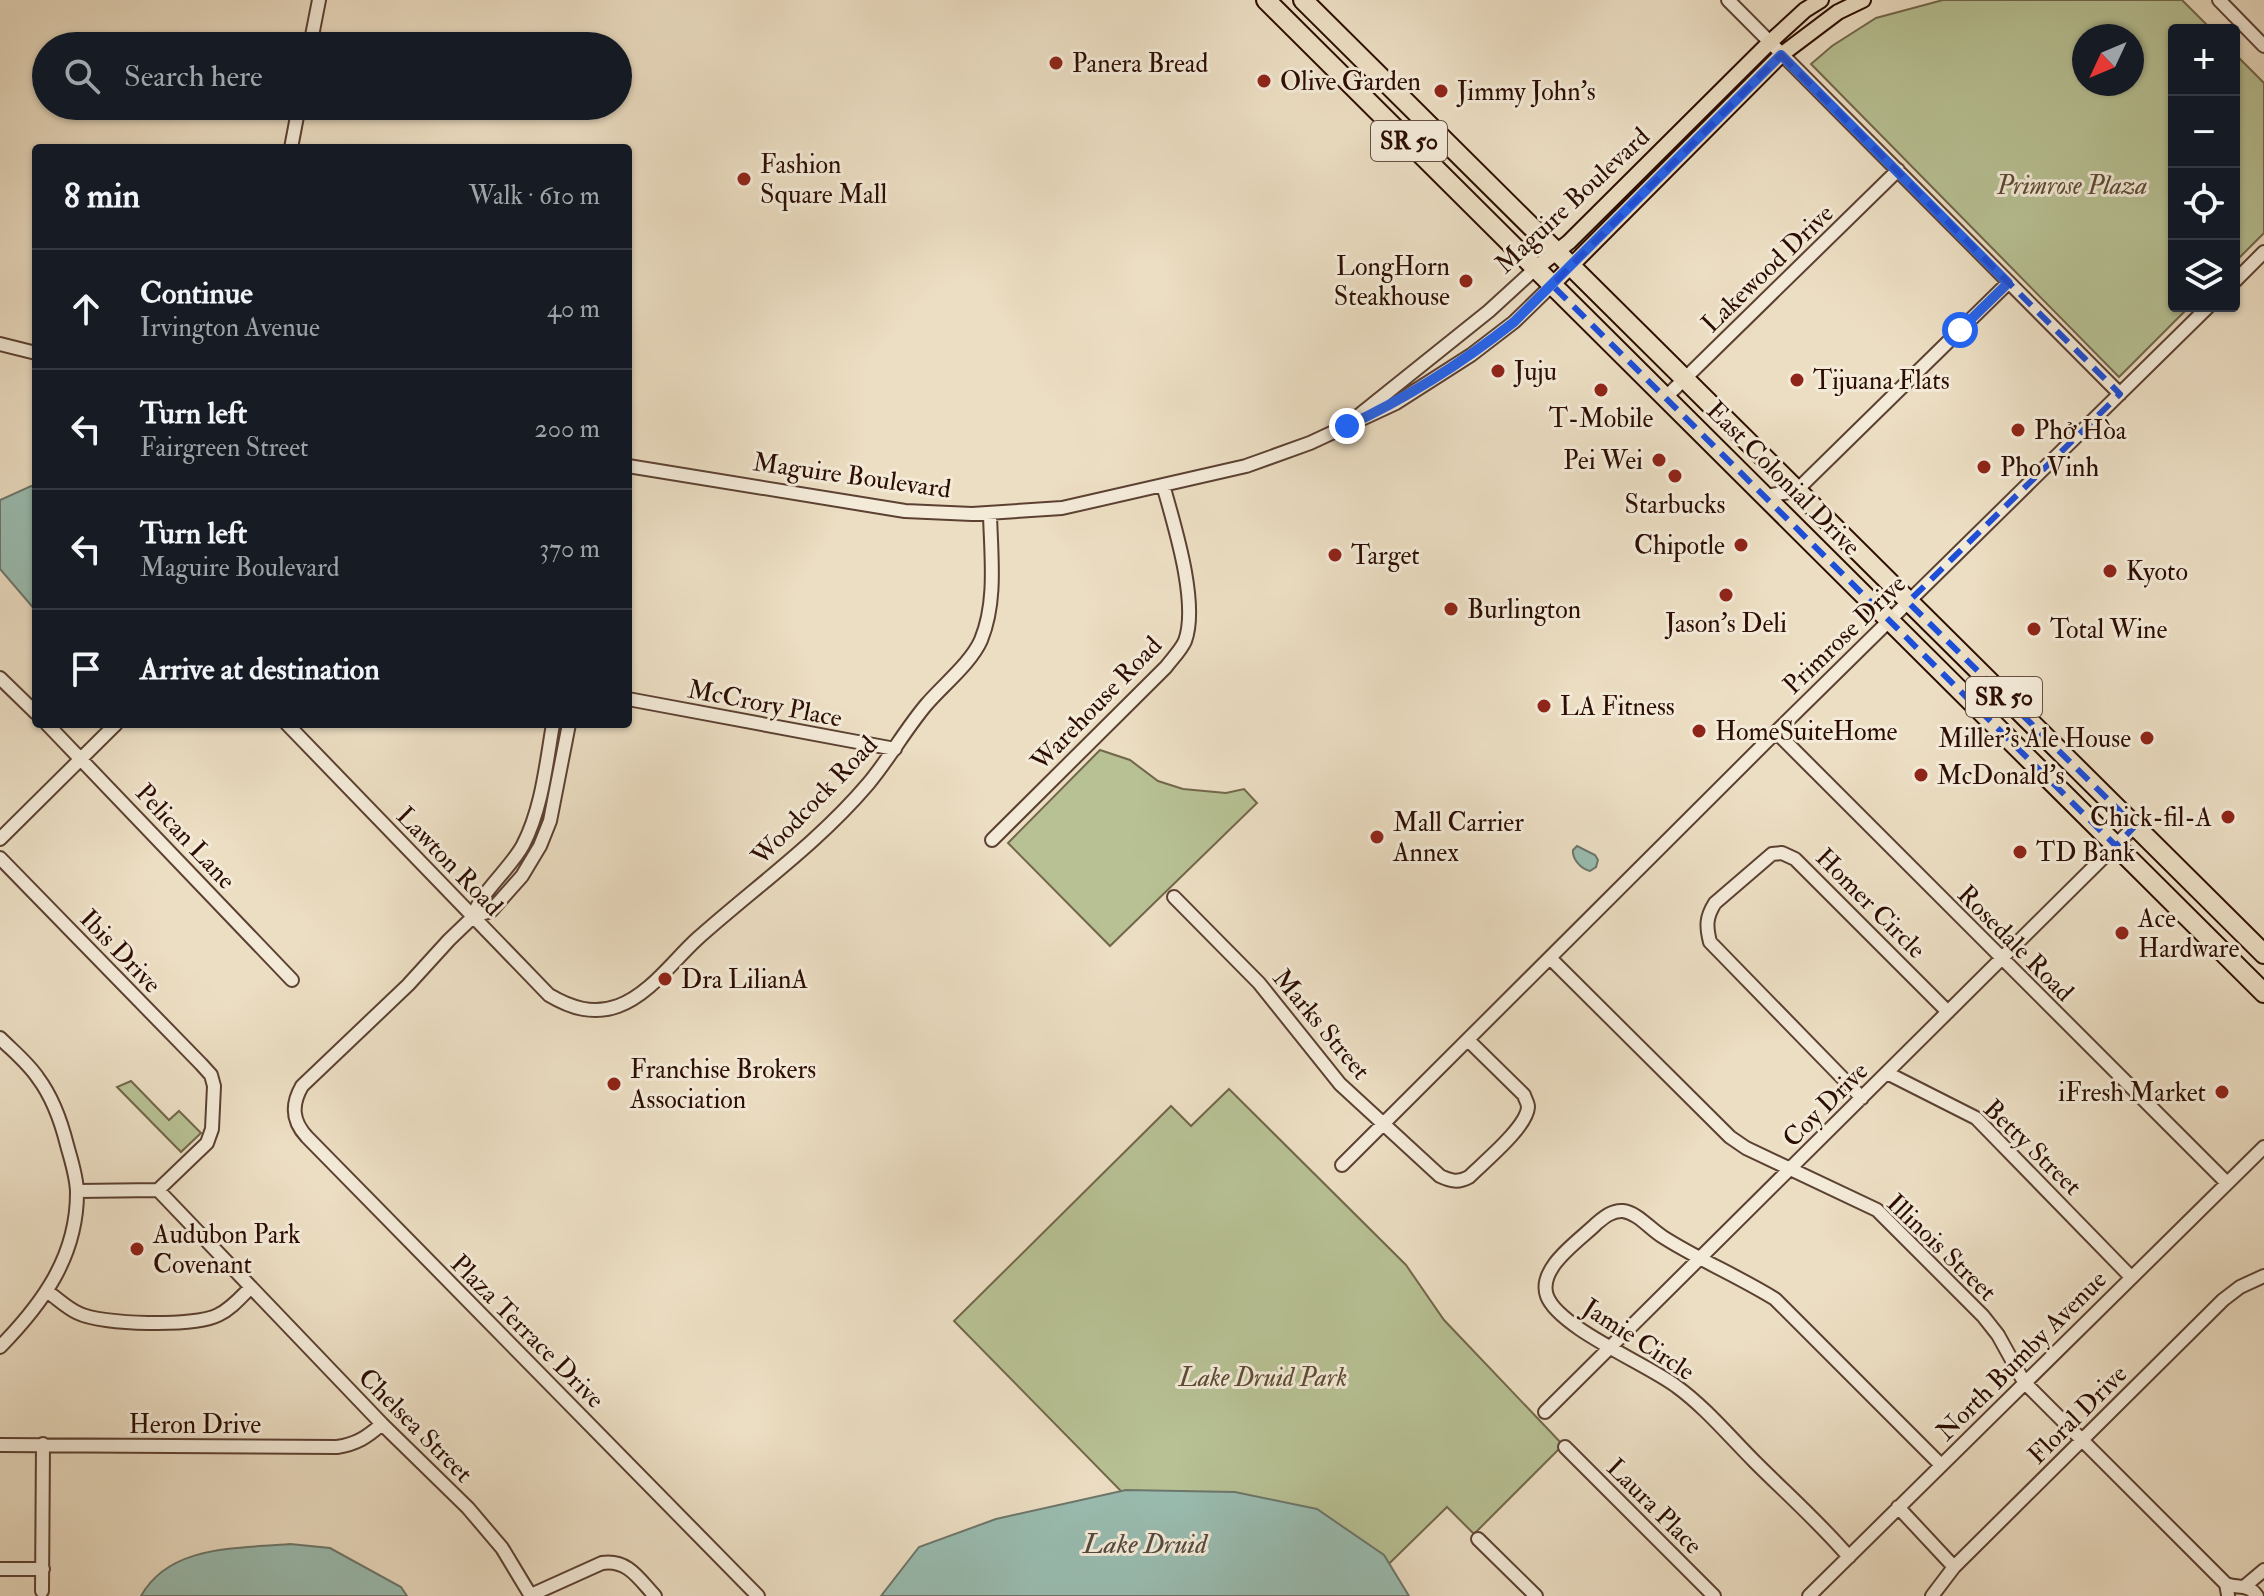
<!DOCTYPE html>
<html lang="en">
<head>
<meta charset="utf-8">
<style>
  body { margin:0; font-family:"IM FELL Double Pica",serif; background:#242831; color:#f1f3f6 }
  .controls { position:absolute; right:24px; top:24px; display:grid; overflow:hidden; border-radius:8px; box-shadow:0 2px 6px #0004 }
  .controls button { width:72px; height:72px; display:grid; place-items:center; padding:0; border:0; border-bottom:2px solid #363941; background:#171b24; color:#f1f3f6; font:40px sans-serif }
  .compass { position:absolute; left:2072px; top:24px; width:72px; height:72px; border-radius:50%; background:#171b24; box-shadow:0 2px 6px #0004; rotate:226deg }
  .stop { position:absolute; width:24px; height:24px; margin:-18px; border:6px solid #2563eb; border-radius:50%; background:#fff }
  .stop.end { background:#2563eb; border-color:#fff; box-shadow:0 2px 8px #0008 }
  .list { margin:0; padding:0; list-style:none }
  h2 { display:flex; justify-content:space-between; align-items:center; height:104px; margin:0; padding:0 32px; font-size:34px }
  h2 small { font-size:26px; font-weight:400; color:#9ea1a6 }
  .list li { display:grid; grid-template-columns:52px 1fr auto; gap:24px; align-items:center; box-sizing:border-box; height:120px; padding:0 32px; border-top:2px solid #363941 }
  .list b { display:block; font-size:30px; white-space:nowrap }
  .list p { margin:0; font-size:26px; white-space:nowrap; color:#9ea1a6 }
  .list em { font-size:26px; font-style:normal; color:#9ea1a6 }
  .icon { flex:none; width:44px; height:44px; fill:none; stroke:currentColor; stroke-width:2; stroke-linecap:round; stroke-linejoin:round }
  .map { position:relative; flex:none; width:2264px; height:1596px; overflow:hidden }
  .search { position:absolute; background:#171b24; box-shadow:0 2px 6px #0004; left:32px; top:32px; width:600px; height:88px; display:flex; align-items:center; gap:20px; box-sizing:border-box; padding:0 28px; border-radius:44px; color:#9ea1a6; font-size:30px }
  .panel { position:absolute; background:#171b24; box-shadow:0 2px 6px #0004; left:32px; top:144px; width:600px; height:584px; border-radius:8px }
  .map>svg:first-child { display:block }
  .green { fill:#b7c194; stroke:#72674a; stroke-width:2; fill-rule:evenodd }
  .water { fill:#99bcb0; stroke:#6d766a; stroke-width:2 }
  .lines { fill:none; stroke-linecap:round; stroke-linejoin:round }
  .minor-casing { stroke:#5c4132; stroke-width:16 }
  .major-casing { stroke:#2c0d01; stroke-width:18 }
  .highway-casing { stroke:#2c0d01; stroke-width:22 }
  .minor { stroke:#f3ead8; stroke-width:12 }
  .major { stroke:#ecdec3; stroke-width:14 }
  .highway { stroke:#ecdec3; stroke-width:18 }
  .route { stroke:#2563eb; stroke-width:10 }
  .marked { fill:none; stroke:#1d4ed8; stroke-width:6; stroke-dasharray:16 10; stroke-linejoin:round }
  .poi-dot { fill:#8f2418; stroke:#f3ead8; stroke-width:3 }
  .labels { text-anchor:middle; stroke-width:6; stroke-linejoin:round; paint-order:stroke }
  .shield { fill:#f3ead8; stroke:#684f42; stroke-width:2 }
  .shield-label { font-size:24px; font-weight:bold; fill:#2c0d01 }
  .poi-label { font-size:26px; fill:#2c0d01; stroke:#f3ead8; text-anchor:start }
  .park-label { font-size:26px; font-style:italic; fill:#5d4c34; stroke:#f3ead8 }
  .street-label { font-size:26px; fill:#2c0d01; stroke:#f3ead8 }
  .water-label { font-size:28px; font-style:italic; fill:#524a3e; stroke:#f3ead8 }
</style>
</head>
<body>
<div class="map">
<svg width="2264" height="1596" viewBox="0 0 2264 1596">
  <rect width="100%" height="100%" fill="#ecdec3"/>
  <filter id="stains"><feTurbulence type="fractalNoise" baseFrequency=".0025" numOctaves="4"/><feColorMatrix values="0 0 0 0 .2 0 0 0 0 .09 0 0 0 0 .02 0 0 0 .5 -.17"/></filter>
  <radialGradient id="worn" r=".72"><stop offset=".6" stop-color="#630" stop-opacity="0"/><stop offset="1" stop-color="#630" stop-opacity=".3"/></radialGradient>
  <!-- green -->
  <path class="green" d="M1943,0h239l30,30h-38v276h16l-71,71 -308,-313 21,-18 44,-28zM2084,36h48v48h-48z
    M2234,53l30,30v150l-30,30z
    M1100,750l30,10 28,21 25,8 43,4 18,-4 13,14 -147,143 -102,-103z
    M131,1081l38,39 10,-9 22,22 -20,19 -64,-65z
    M1229,1089l177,176 38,55 119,125 -89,89 -27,-27 -91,89h-132l-270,-275 217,-215 20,20z"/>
  <!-- water -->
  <path class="water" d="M31,486l5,2v123l-36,-42v-69z
    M1577,846l18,9 3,5 -2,7 -6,4c-9,-2 -18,-12 -17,-21z
    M1126,1490l109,2 82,17 67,46 25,41h-528l38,-49 77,-28z
    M290,1544l40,4 71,39 6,9h-266c29,-52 97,-47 149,-52z"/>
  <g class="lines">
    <!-- minor casing -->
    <g class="minor-casing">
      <path id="minor" d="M1728,0l392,394
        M2219,0l45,46
        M310,46l9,-46
        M291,148l8,-42
        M2234,282l30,-30
        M0,344l36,9
        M1666,397l232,-227
        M1358,416l131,-105 47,-43
        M628,466l277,45 67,3 90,-6 184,-42 64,-23 86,-40 75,-48 43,-33 38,-37
        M1765,496l31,-5 212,-208
        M0,678l36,35
        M628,699l267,50
        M47,724l245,256
        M287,724l262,271c22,13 44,20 69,11 31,-11 55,-45 79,-67 57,-51 121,-96 171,-155 21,-25 37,-54 58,-79 16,-19 45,-42 55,-65 16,-39 10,-84 9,-126
        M569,724l-19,97 -10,25 -18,30 -31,35 -17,5 -25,24 -41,45 -106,101c-11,19 -10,35 5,51l451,459
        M1776,732l451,451
        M0,839l116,-115
        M992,840l174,-173c6,-8 15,-17 19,-26 14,-38 -11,-117 -22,-156
        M0,858l201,206 10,11 3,11 -2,43 -5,14 -49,47 -81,1
        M1174,897l85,86 81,101 100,92c11,5 18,7 29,1 15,-15 58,-50 59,-70 0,-4 -3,-8 -4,-12l-56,-55
        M474,916c3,-20 37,-48 49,-71 19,-37 23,-80 30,-121
        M1551,959l179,178 16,11 131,62 106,106 15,19 26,47 202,202 2,11
        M0,1038c13,13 28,25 38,40 15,20 23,43 29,67 4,15 10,32 10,48 0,64 -35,111 -77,154
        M1887,1073l89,45 155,159
        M1862,1098l-152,-156c-4,-16 -4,-25 5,-39l57,-49 10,-1 13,6 153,153
        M1342,1165l434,-433 433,-426
        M158,1190l224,234 86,84 34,40 29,48
        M48,1292c10,7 19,16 30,21 23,12 117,14 140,2 13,-6 23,-18 33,-28
        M1545,1412l590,-586
        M0,1445l337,2c20,-3 30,-10 45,-23
        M1565,1447l149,149
        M1898,1507l56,60
        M1478,1539l58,57
        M1849,1557c-29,-34 -63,-64 -94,-95 -26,-26 -50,-55 -79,-76 -29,-22 -117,-58 -129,-90 -10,-28 32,-55 49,-72 7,-6 16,-14 27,-13 15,2 27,18 40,26 36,23 75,39 112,62l166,166
        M0,1569h43
        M2226,1584c13,5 22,-1 31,12
        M2245,1586l19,-16
        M42,1591l1,-147
        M531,1595l71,-32c26,-4 37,16 53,33
        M1809,1596l455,-449
        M1932,1596l22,-29 269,-267 17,-13 24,-11"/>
    </g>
    <!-- major casing -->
    <g class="major-casing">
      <path id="major" d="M1536,268l33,-26 200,-199 36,-33 16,-10
        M1552,285l229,-230 57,-43 25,-12"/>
    </g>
    <!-- highway casing -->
    <g class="highway-casing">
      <path id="highway" d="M1266,0l998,993
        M1303,0l961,954"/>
    </g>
    <!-- minor -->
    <use href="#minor" class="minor"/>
    <!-- major -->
    <use href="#major" class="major"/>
    <!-- highway -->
    <use href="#highway" class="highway"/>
  </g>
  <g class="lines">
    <!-- route -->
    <path class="route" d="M1347,426c60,-28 115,-63 167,-104l267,-267 227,228 -48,47"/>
  </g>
  <!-- marked area -->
  <path class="marked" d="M1781,55l339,339 -212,208 227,224 -19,20 -564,-561z"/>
  <!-- markers -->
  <g class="poi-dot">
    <circle cx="1056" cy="63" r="8"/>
    <circle cx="1264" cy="81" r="8"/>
    <circle cx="1441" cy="91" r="8"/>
    <circle cx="744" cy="179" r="8"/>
    <circle cx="1466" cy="281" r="8"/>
    <circle cx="1498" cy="371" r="8"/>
    <circle cx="1797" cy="380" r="8"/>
    <circle cx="1601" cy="390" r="8"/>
    <circle cx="2018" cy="430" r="8"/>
    <circle cx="1659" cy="460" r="8"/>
    <circle cx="1984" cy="467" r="8"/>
    <circle cx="1675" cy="476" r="8"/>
    <circle cx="1741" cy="545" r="8"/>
    <circle cx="1335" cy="555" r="8"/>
    <circle cx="2110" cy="571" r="8"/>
    <circle cx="1726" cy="595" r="8"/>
    <circle cx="1451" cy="609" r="8"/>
    <circle cx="2034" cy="629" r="8"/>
    <circle cx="1544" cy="706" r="8"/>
    <circle cx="1699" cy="731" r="8"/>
    <circle cx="2147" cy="738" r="8"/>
    <circle cx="1921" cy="775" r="8"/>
    <circle cx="2228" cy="817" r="8"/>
    <circle cx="1377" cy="837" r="8"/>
    <circle cx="2020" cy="852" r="8"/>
    <circle cx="2122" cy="933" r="8"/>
    <circle cx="665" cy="979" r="8"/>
    <circle cx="614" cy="1084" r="8"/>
    <circle cx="2222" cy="1092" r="8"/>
    <circle cx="137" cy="1249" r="8"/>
  </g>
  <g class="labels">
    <!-- shield labels -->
    <g class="shield">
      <rect x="1371" y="121" width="76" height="40" rx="6"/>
      <rect x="1966" y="677" width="76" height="40" rx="6"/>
    </g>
    <g class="shield-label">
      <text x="1409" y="149">SR 50</text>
      <text x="2004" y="705">SR 50</text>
    </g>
    <!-- poi labels -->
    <g class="poi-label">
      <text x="1072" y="72">Panera Bread</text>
      <text x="1280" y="90">Olive Garden</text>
      <text x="1457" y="100">Jimmy John's</text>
      <text x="760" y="173">Fashion<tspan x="760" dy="30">Square Mall</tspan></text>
      <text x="1450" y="275" text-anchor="end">LongHorn<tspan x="1450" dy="30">Steakhouse</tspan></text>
      <text x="1514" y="380">Juju</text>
      <text x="1813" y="389">Tijuana Flats</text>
      <text x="1601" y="427" text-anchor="middle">T-Mobile</text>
      <text x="2034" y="439">Phở Hòa</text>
      <text x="1643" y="469" text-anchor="end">Pei Wei</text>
      <text x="2000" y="476">Pho Vinh</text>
      <text x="1675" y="513" text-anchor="middle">Starbucks</text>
      <text x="1725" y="554" text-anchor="end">Chipotle</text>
      <text x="1351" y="564">Target</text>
      <text x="2126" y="580">Kyoto</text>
      <text x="1467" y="618">Burlington</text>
      <text x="1726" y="632" text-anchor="middle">Jason's Deli</text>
      <text x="2050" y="638">Total Wine</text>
      <text x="1560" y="715">LA Fitness</text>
      <text x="1715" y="740">HomeSuiteHome</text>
      <text x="2131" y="747" text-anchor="end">Miller's Ale House</text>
      <text x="1937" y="784">McDonald's</text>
      <text x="2212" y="826" text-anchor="end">Chick-fil-A</text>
      <text x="1393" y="831">Mall Carrier<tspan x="1393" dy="30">Annex</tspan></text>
      <text x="2036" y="861">TD Bank</text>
      <text x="2138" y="927">Ace<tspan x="2138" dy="30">Hardware</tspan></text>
      <text x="681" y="988">Dra LilianA</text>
      <text x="630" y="1078">Franchise Brokers<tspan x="630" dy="30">Association</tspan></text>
      <text x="2206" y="1101" text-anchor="end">iFresh Market</text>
      <text x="153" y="1243">Audubon Park<tspan x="153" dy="30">Covenant</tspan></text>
    </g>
    <!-- park labels -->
    <g class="park-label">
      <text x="2072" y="194">Primrose Plaza</text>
      <text x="1263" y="1386">Lake Druid Park</text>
    </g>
    <!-- street labels -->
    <g class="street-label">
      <text transform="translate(1572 200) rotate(-43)" y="9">Maguire Boulevard</text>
      <text transform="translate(1767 268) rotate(-44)" y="9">Lakewood Drive</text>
      <text transform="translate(852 475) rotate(8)" y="9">Maguire Boulevard</text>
      <text transform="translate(1784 478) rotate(45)" y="9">East Colonial Drive</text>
      <text transform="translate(1844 634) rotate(-44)" y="9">Primrose Drive</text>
      <text transform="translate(765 703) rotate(11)" y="9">McCrory Place</text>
      <text transform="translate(1096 703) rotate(-46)" y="9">Warehouse Road</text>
      <text transform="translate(814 800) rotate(-46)" y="9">Woodcock Road</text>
      <text transform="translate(186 836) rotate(47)" y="9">Pelican Lane</text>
      <text transform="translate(450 861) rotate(46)" y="9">Lawton Road</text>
      <text transform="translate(1871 903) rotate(45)" y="9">Homer Circle</text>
      <text transform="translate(2016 943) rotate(45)" y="9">Rosedale Road</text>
      <text transform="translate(121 951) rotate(46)" y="9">Ibis Drive</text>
      <text transform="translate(1322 1024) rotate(50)" y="9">Marks Street</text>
      <text transform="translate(1825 1104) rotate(-45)" y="9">Coy Drive</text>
      <text transform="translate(2033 1147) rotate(44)" y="9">Betty Street</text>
      <text transform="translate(1942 1247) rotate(44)" y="9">Illinois Street</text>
      <text transform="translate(528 1331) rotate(45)" y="9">Plaza Terrace Drive</text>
      <text transform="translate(1639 1339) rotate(33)" y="9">Jamie Circle</text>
      <text transform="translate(2021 1355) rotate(-45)" y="9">North Bumby Avenue</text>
      <text transform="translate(2077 1414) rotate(-45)" y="9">Floral Drive</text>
      <text x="195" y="1433">Heron Drive</text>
      <text transform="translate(416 1425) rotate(45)" y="9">Chelsea Street</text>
      <text transform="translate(1655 1506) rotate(45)" y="9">Laura Place</text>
    </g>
    <!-- water labels -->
    <g class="water-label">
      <text x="1145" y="1553">Lake Druid</text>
    </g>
  </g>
  <rect width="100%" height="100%" filter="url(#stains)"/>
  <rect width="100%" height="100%" fill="url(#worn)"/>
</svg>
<div class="controls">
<button>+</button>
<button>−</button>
<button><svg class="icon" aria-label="locate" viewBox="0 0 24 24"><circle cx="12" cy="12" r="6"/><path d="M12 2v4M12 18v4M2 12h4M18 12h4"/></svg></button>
<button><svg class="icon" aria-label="layers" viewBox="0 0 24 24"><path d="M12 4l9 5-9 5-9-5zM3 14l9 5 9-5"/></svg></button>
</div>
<svg class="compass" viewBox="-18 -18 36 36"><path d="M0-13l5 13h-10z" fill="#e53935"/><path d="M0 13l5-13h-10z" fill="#9ea1a6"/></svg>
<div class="stop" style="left:1960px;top:330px"></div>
<div class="stop end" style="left:1347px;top:426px"></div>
<div class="search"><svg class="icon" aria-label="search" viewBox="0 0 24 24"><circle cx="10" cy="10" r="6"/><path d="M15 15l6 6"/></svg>Search here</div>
<section class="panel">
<h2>8 min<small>Walk · 610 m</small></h2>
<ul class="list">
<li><svg class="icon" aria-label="ahead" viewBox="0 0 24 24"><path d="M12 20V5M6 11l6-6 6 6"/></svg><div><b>Continue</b><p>Irvington Avenue</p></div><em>40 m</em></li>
<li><svg class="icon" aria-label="left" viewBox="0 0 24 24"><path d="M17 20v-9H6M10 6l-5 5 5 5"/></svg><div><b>Turn left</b><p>Fairgreen Street</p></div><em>200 m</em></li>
<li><svg class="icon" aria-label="left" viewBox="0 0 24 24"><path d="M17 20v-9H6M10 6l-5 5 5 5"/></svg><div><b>Turn left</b><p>Maguire Boulevard</p></div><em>370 m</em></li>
<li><svg class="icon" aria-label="arrive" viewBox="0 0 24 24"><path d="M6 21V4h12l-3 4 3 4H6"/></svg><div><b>Arrive at destination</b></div></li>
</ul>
</section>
</div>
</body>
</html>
